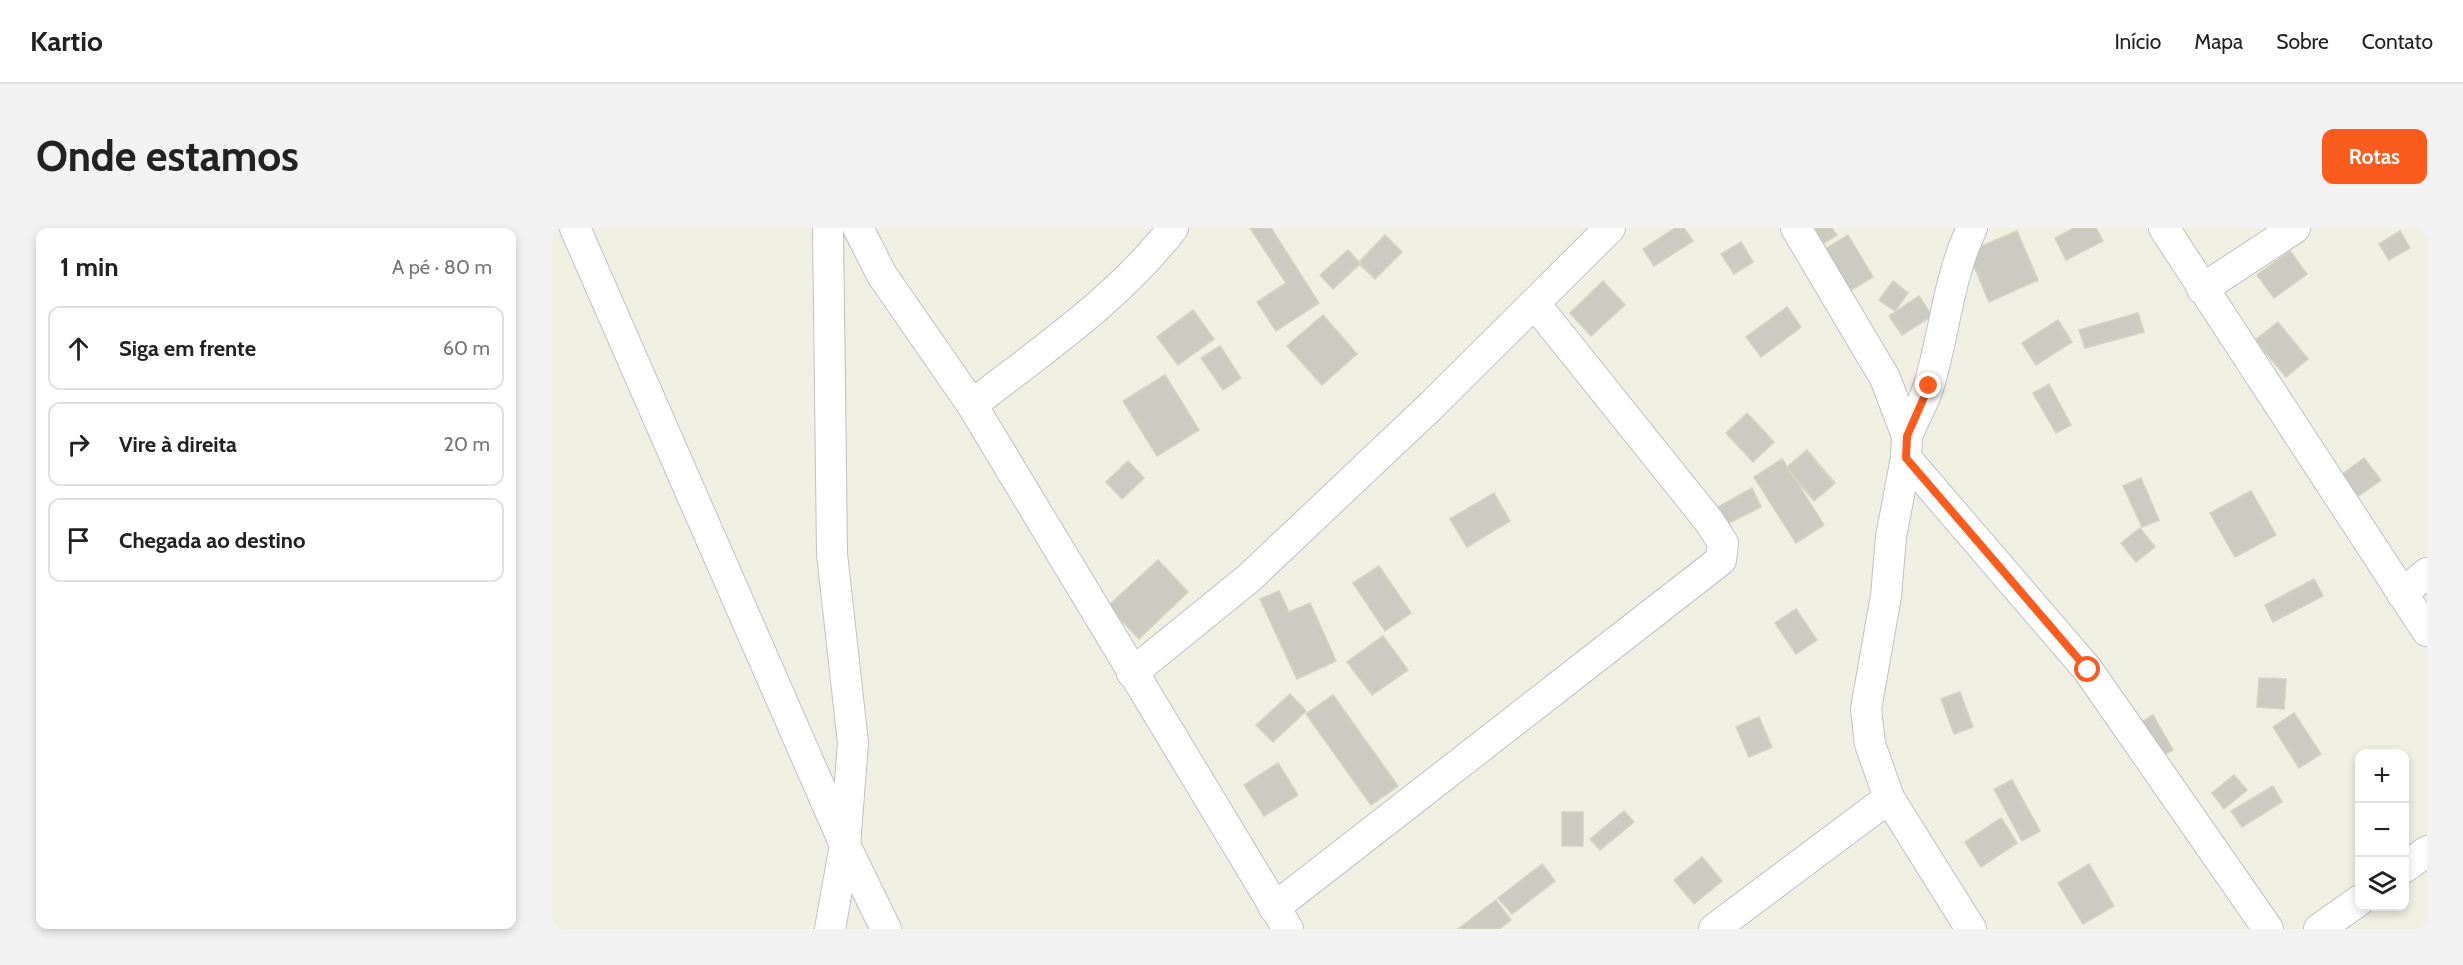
<!DOCTYPE html>
<html lang="pt">
<head>
<meta charset="utf-8">
<style>
  body { margin:0; font-family:Cabin,sans-serif; background:#f2f2f2; color:#222 }
  .controls { position:absolute; right:18px; bottom:18px; display:grid; overflow:hidden; border-radius:12px; box-shadow:0 3px 9px #0003 }
  .controls button { width:54px; height:54px; display:grid; place-items:center; padding:0; border:0; border-bottom:2px solid #e0e0e0; background:#fff; color:#222; font:30px sans-serif }
  .stop { position:absolute; width:18px; height:18px; margin:-14px; border:4px solid #fb5b1c; border-radius:50%; background:#fff }
  .stop.end { background:#fb5b1c; border-color:#fff; box-shadow:0 2px 6px #0008 }
  .list { margin:0; padding:0; list-style:none }
  h2 { display:flex; justify-content:space-between; align-items:center; height:78px; margin:0; padding:0 24px; font-size:26px }
  h2 small { font-size:20px; font-weight:400; color:#767676 }
  .list li { display:grid; grid-template-columns:39px 1fr auto; gap:18px; align-items:center; box-sizing:border-box; height:84px; margin:0 12px 12px; padding:0 12px; border:2px solid #e0e0e0; border-radius:12px }
  .list b { display:block; font-size:22px; white-space:nowrap }
  .list em { font-size:20px; font-style:normal; color:#767676 }
  .icon { flex:none; width:33px; height:33px; fill:none; stroke:currentColor; stroke-width:2; stroke-linecap:round; stroke-linejoin:round }
  .map { position:relative; flex:none; width:1875px; height:701px; overflow:hidden; border-radius:12px }
  header { display:flex; align-items:center; gap:36px; box-sizing:border-box; height:84px; padding:0 30px; background:#fff; border-bottom:2px solid #e0e0e0 }
  header strong { font-size:28px }
  nav { display:flex; gap:33px; margin-inline-start:auto; font-size:21px }
  .intro { display:flex; align-items:center; justify-content:space-between; box-sizing:border-box; height:144px; padding:0 36px }
  h1 { margin:0; font-size:42px }
  .button { padding:15px 27px; border-radius:12px; background:#fb5b1c; color:#fff; font-size:21px; font-weight:700 }
  main { display:flex; gap:36px; padding:0 36px }
  aside { flex:1; background:#fff; border-radius:12px; box-shadow:0 3px 9px #0003 }
  .map>svg:first-child { display:block }
  .building { fill:#cccbc1; stroke:#d5d2c0; stroke-width:1.5 }
  .lines { fill:none; stroke-linecap:round; stroke-linejoin:round }
  .minor-casing { stroke:#bfc0c7; stroke-width:32 }
  .minor { stroke:#fff; stroke-width:30 }
  .route { stroke:#fb5b1c; stroke-width:8 }
</style>
</head>
<body>
<header>
<strong>Kartio</strong>
<nav><a>Início</a><a>Mapa</a><a>Sobre</a><a>Contato</a></nav>
</header>
<div class="intro"><h1>Onde estamos</h1><a class="button">Rotas</a></div>
<main>
<aside>
<h2>1 min<small>A pé · 80 m</small></h2>
<ul class="list">
<li><svg class="icon" aria-label="ahead" viewBox="0 0 24 24"><path d="M12 20V5M6 11l6-6 6 6"/></svg><div><b>Siga em frente</b></div><em>60 m</em></li>
<li><svg class="icon" aria-label="right" viewBox="0 0 24 24"><path d="M7 20v-9h11M14 6l5 5-5 5"/></svg><div><b>Vire à direita</b></div><em>20 m</em></li>
<li><svg class="icon" aria-label="arrive" viewBox="0 0 24 24"><path d="M6 21V4h12l-3 4 3 4H6"/></svg><div><b>Chegada ao destino</b></div></li>
</ul>
</aside>
<div class="map">
<svg width="1875" height="701" viewBox="0 0 1875 701">
  <rect width="100%" height="100%" fill="#efefe2"/>
  <!-- building -->
  <path class="building" d="M698,0h21l48,75 -43,28 -19,-29 29,-19z
    M698,0h21l48,75 -43,28 -19,-29 29,-19z
    M698,0h21l48,75 -43,28 -19,-29 29,-19z
    M1123,0h9l9,13 -39,25 -11,-17z
    M1123,0h9l9,13 -39,25 -11,-17z
    M1123,0h9l9,13 -39,25 -11,-17z
    M1255,0h25l5,7 -17,11z
    M1255,0h25l5,7 -17,11z
    M1255,0h25l5,7 -17,11z
    M1522,0h22l7,13 -37,19 -11,-22z
    M1522,0h22l7,13 -37,19 -11,-22z
    M1522,0h22l7,13 -37,19 -11,-22z
    M1465,3l21,49 -49,22 -21,-50z
    M1465,3l21,49 -49,22 -21,-50z
    M1465,3l21,49 -49,22 -21,-50z
    M1848,3l10,17 -21,12 -10,-16z
    M1848,3l10,17 -21,12 -10,-16z
    M1848,3l10,17 -21,12 -10,-16z
    M833,7l17,17 -27,27 -15,-17z
    M833,7l17,17 -27,27 -17,-16z
    M833,7l17,17 -27,27 -17,-16z
    M1296,7l25,42 -23,14 -25,-42z
    M1296,7l25,42 -23,14 -25,-42z
    M1296,7l25,42 -23,14 -25,-42z
    M1189,14l12,20 -19,12 -13,-20z
    M1189,14l12,20 -19,12 -13,-20z
    M1189,14l12,20 -19,12 -13,-20z
    M796,22l12,13 -27,26 -13,-14z
    M796,22l12,14 -27,25 -13,-14z
    M796,22l12,14 -27,25 -13,-14z
    M1738,23l17,23 -33,24 -17,-23z
    M1738,23l17,23 -33,24 -17,-23z
    M1738,23l17,23 -33,24 -17,-23z
    M1051,53l22,24 -34,31 -21,-23z
    M1051,53l22,24 -34,31 -21,-23z
    M1051,53l22,24 -34,31 -21,-23z
    M1341,53l15,12 -13,18 -16,-11z
    M1341,53l15,12 -13,18 -16,-11z
    M1341,53l15,12 -13,18 -16,-11z
    M1367,68l13,20 -30,19 -13,-19z
    M1367,68l13,20 -30,19 -13,-19z
    M1367,68l13,20 -30,19 -13,-19z
    M1235,79l14,20 -40,30 -15,-20z
    M1235,79l14,20 -40,30 -15,-20z
    M1235,79l14,20 -40,30 -15,-20z
    M641,82l21,29 -36,26 -21,-28z
    M641,82l21,29 -36,26 -21,-28z
    M641,82l21,29 -36,26 -21,-28z
    M1586,85l6,19 -59,16 -6,-18z
    M1586,85l6,19 -59,16 -6,-18z
    M1586,85l6,19 -59,16 -6,-18z
    M771,87l34,39 -35,31 -35,-39z
    M771,87l34,39 -35,31 -35,-39z
    M771,87l34,39 -35,31 -35,-39z
    M1506,92l14,22 -36,23 -14,-22z
    M1506,92l14,22 -36,23 -14,-22z
    M1506,92l14,22 -36,23 -14,-22z
    M1726,94l30,37 -22,18 -31,-37z
    M1726,94l30,37 -22,18 -31,-37z
    M1726,94l30,37 -22,18 -31,-37z
    M668,118l21,32 -18,12 -22,-32z
    M668,118l21,32 -18,12 -22,-32z
    M668,118l21,32 -18,12 -22,-32z
    M613,147l34,55 -42,26 -34,-55z
    M613,147l34,55 -42,26 -34,-55z
    M613,147l34,55 -42,26 -34,-55z
    M1497,156l22,41 -15,8 -23,-40z
    M1497,156l22,41 -15,8 -23,-40z
    M1497,156l22,41 -15,8 -23,-40z
    M1195,185l27,29 -21,20 -27,-29z
    M1195,185l27,29 -21,20 -27,-29z
    M1195,185l27,29 -21,20 -27,-29z
    M1255,222l28,33 -20,17 -28,-33z
    M1254,223l28,33 -20,17 -28,-33z
    M1254,223l28,33 -20,17 -28,-33z
    M1812,230l17,22 -28,20 -17,-21z
    M1812,230l17,22 -28,20 -17,-21z
    M1812,230l17,22 -28,20 -17,-21z
    M1230,231l42,66 -28,18 -42,-66z
    M1230,231l42,66 -28,18 -42,-66z
    M1230,231l42,66 -28,18 -42,-66z
    M576,233l16,17 -22,21 -16,-17z
    M576,233l16,17 -22,21 -16,-17z
    M576,233l16,17 -22,21 -16,-17z
    M1589,250l18,42 -17,7 -19,-41z
    M1589,250l18,42 -17,7 -19,-41z
    M1589,250l18,42 -17,7 -19,-41z
    M1200,260l9,19 -34,17 -9,-17z
    M1200,260l9,19 -34,17 -9,-17z
    M1200,260l9,19 -34,17 -9,-17z
    M1699,263l25,44 -41,22 -25,-44z
    M1699,263l25,44 -41,22 -25,-44z
    M1699,263l25,44 -41,22 -25,-44z
    M942,265l16,28 -43,26 -17,-28z
    M942,265l16,28 -43,26 -17,-28z
    M942,265l16,28 -43,26 -17,-28z
    M1588,300l15,19 -19,15 -15,-19z
    M1588,300l15,19 -19,15 -15,-19z
    M1588,300l15,19 -19,15 -15,-19z
    M606,332l30,32 -49,47 -31,-33z
    M606,332l30,32 -49,47 -31,-33z
    M606,332l30,32 -49,47 -31,-33z
    M827,338l32,47 -26,18 -32,-48z
    M827,338l32,47 -26,18 -32,-48z
    M827,338l32,47 -26,18 -32,-48z
    M1762,351l9,17 -50,26 -8,-17z
    M1762,351l9,17 -50,26 -8,-17z
    M1762,351l9,17 -50,26 -8,-17z
    M727,363l10,21 21,-9 26,58 -39,18 -37,-80z
    M727,363l10,21 21,-9 26,58 -39,18 -37,-80z
    M727,363l10,21 21,-9 26,58 -39,18 -37,-80z
    M1244,381l21,31 -21,14 -21,-31z
    M1244,381l21,31 -21,14 -21,-31z
    M1244,381l21,31 -21,14 -21,-31z
    M831,408l25,34 -36,25 -25,-33z
    M831,408l25,34 -36,25 -25,-33z
    M831,408l25,34 -36,25 -25,-33z
    M1707,450l27,1 -2,30 -27,-2z
    M1707,450l27,1 -2,30 -27,-2z
    M1707,450l27,1 -2,30 -27,-2z
    M1408,464l13,35 -19,7 -13,-35z
    M1408,464l13,35 -19,7 -13,-35z
    M1408,464l13,35 -19,7 -13,-35z
    M738,466l16,17 -33,31 -17,-17z
    M738,466l16,17 -33,31 -17,-17z
    M738,466l16,17 -33,31 -17,-17z
    M781,467l65,91 -27,19 -65,-91z
    M781,467l65,91 -27,19 -65,-91z
    M781,467l65,91 -27,19 -65,-91z
    M1742,485l27,41 -22,14 -26,-41z
    M1742,485l27,41 -22,14 -26,-41z
    M1742,485l27,41 -22,14 -26,-41z
    M1601,487l20,35 -21,12 -20,-34z
    M1601,487l20,35 -21,12 -20,-34z
    M1601,487l20,35 -21,12 -20,-34z
    M1207,489l13,30 -23,10 -13,-30z
    M1207,489l13,30 -23,10 -13,-30z
    M1207,489l13,30 -23,10 -13,-30z
    M726,535l20,32 -34,21 -20,-31z
    M726,535l20,32 -34,21 -20,-31z
    M726,535l20,32 -34,21 -20,-31z
    M1682,547l13,15 -23,19 -12,-16z
    M1682,547l13,15 -23,19 -12,-16z
    M1682,547l13,15 -23,19 -12,-16z
    M1460,552l28,51 -18,10 -28,-52z
    M1460,552l28,51 -18,10 -28,-52z
    M1460,552l28,51 -18,10 -28,-52z
    M1721,558l9,16 -40,25 -11,-16z
    M1721,558l9,16 -40,25 -11,-16z
    M1721,558l9,16 -40,25 -11,-16z
    M1072,583l10,11 -34,28 -10,-11z
    M1072,583l10,11 -34,28 -10,-11z
    M1072,583l10,11 -34,28 -10,-11z
    M1010,584h21v34h-21z
    M1010,584h21v34h-21z
    M1010,584h21v34h-21z
    M1449,590l16,25 -36,24 -16,-25z
    M1449,590l16,25 -36,24 -16,-25z
    M1449,590l16,25 -36,24 -16,-25z
    M1150,629l20,24 -28,23 -20,-24z
    M1150,629l20,24 -28,23 -20,-24z
    M1150,629l20,24 -28,23 -20,-24z
    M990,636l13,17 -43,33 -14,-16z
    M990,636l13,17 -43,33 -14,-16z
    M990,636l13,17 -43,33 -14,-16z
    M1537,636l25,42 -31,18 -25,-41z
    M1537,636l25,42 -31,18 -25,-41z
    M1537,636l25,42 -31,18 -25,-41z
    M944,672l15,20 -12,9h-41z
    M944,672l15,20 -12,9h-41z
    M944,672l15,20 -12,9h-41z"/>
  <g class="lines">
    <!-- minor casing -->
    <g class="minor-casing">
      <path id="minor" d="M23,0l270,617 41,84
        M276,0l4,326 21,189 -8,102 -15,84
        M306,0l24,47 90,130 316,524
        M1244,0l89,150 22,58 -1,22 -15,79 -5,59 -20,113 4,35 19,54 82,131
        M1612,0l263,403
        M1650,61l93,-61
        M420,177c70,-55 146,-106 201,-177
        M1355,208c7,-17 17,-34 22,-51 16,-53 19,-107 43,-157
        M1354,230l182,212 180,259
        M1850,366l25,-21
        M580,445l117,-95 184,-174 177,-176
        M1852,640l23,-17
        M722,680l447,-348 2,-17 -14,-22 -174,-217
        M1162,701l175,-131
        M1767,701l41,-29"/>
    </g>
    <!-- minor -->
    <use href="#minor" class="minor"/>
  </g>
  <g class="lines">
    <!-- route -->
    <path class="route" d="M1377,158l-22,50 -1,22 182,212"/>
  </g>
</svg>
<div class="controls">
<button>+</button>
<button>−</button>
<button><svg class="icon" aria-label="layers" viewBox="0 0 24 24"><path d="M12 4l9 5-9 5-9-5zM3 14l9 5 9-5"/></svg></button>
</div>
<div class="stop" style="left:1536px;top:442px"></div>
<div class="stop end" style="left:1377px;top:158px"></div>
</div>
</main>
</body>
</html>
